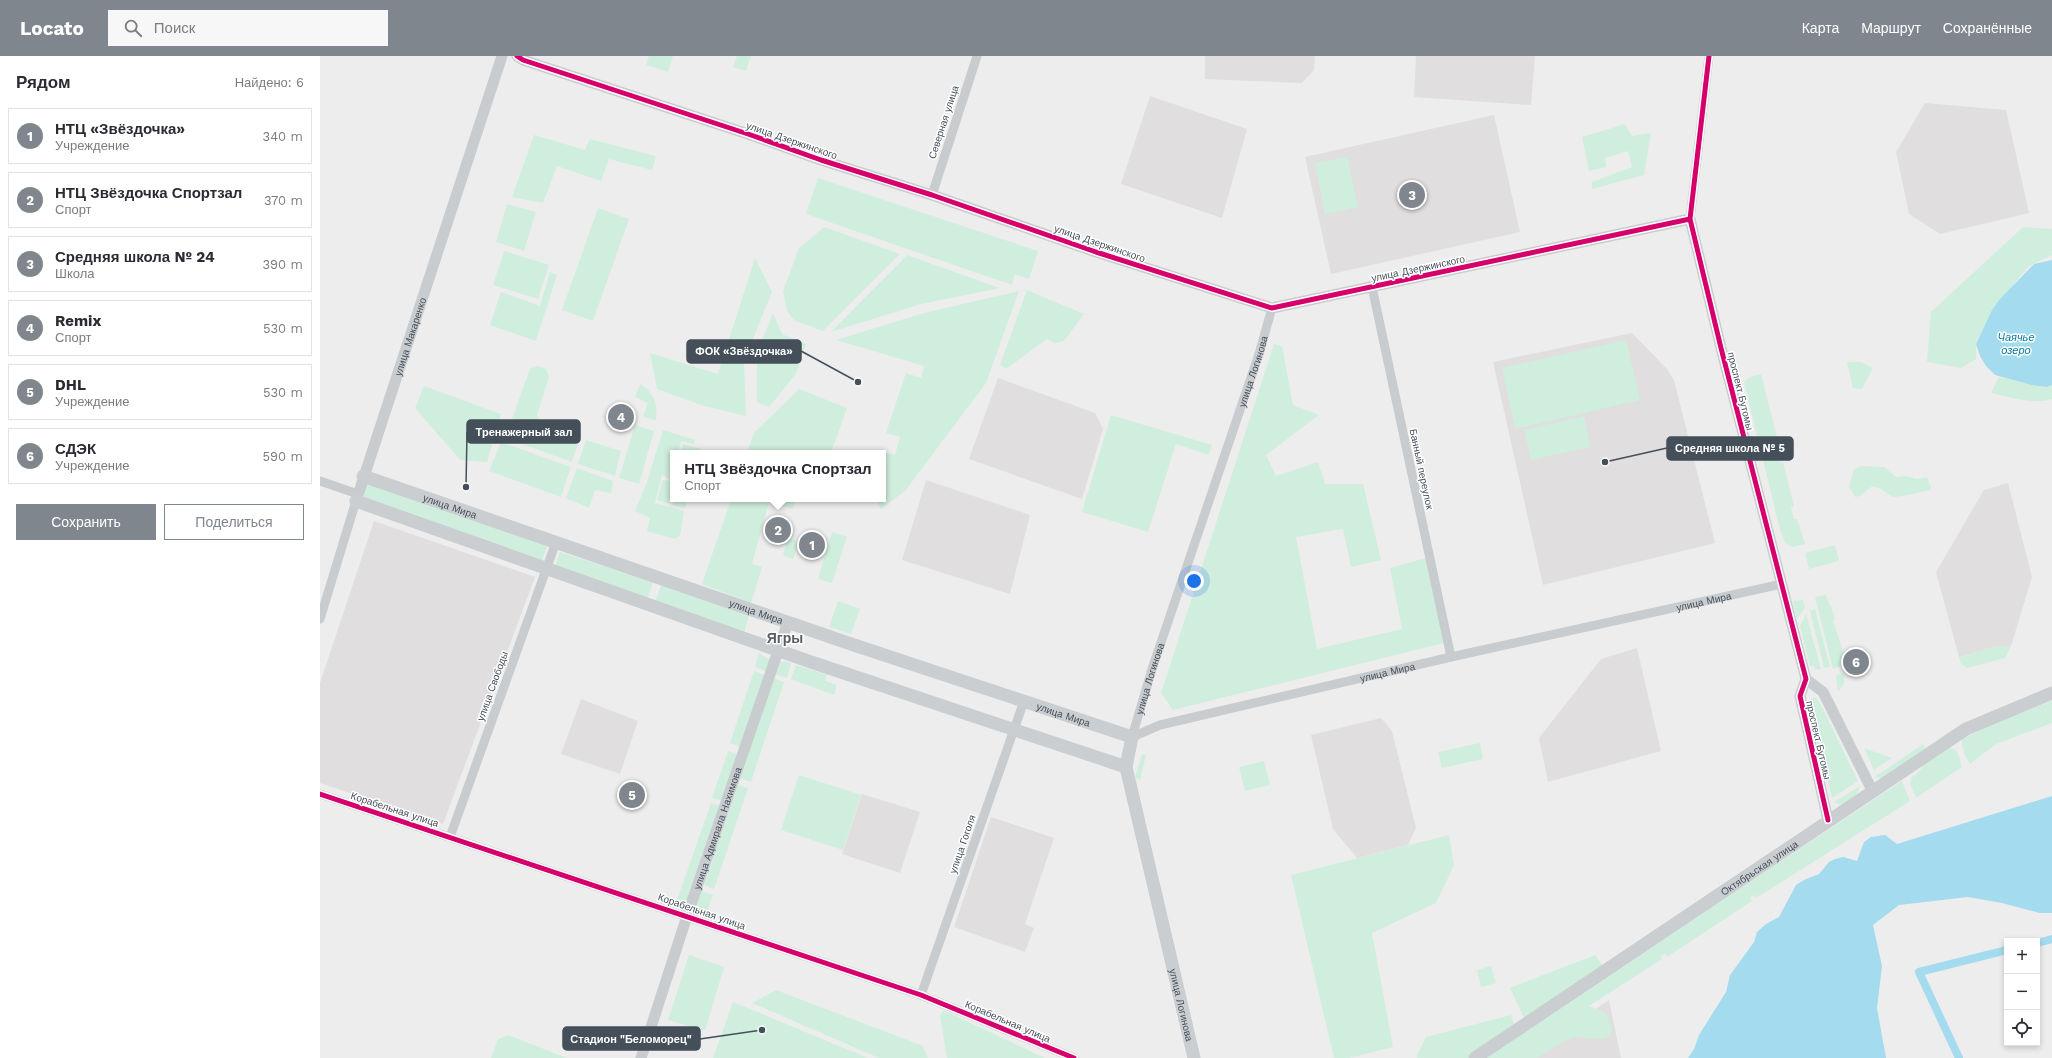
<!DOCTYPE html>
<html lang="ru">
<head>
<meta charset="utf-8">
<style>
  body { margin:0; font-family:"Work Sans",sans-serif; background:#f7f7f7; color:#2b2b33 }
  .controls { position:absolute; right:12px; bottom:12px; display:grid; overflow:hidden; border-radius:0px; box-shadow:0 2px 6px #0003 }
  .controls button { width:36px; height:36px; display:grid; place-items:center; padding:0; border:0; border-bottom:1px solid #e1e1e2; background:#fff; color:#2b2b33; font:20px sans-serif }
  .you { position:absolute; left:874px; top:525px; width:14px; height:14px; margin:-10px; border:3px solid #fff; border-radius:50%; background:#1a73e8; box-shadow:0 0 0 6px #1a73e833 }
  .badge { display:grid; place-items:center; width:26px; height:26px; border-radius:50%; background:#80868d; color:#fff; font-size:13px; font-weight:700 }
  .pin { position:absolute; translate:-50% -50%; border:2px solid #fff; box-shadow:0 1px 4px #0006 }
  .popup { position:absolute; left:350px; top:394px; width:216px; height:52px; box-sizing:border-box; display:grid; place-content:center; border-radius:0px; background:#fff; filter:drop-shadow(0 1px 3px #0005); font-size:13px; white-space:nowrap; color:#7c7c81 }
  .popup b { font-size:15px; color:#2b2b33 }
  .popup::after { content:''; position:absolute; left:50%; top:100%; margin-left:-8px; border:8px solid transparent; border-top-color:#fff }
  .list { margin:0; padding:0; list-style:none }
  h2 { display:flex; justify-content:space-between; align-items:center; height:52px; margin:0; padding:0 16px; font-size:17px }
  h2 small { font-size:13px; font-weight:400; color:#7c7c81 }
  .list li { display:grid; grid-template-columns:26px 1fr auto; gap:12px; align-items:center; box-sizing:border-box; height:56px; margin:0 8px 8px; padding:0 8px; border:1px solid #e1e1e2; border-radius:0px }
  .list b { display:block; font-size:15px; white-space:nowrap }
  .list p { margin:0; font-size:13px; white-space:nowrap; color:#7c7c81 }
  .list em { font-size:13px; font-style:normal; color:#7c7c81 }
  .actions { display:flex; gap:8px; padding:12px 16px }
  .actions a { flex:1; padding:9px 0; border:1px solid #80868d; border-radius:0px; text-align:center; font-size:14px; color:#80868d }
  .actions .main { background:#80868d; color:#fff }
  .icon { flex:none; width:22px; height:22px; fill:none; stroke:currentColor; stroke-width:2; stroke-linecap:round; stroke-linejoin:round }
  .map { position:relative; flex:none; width:1732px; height:1002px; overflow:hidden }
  header { display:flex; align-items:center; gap:24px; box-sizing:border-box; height:56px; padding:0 20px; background:#80868d; color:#fff }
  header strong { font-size:19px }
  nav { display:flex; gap:22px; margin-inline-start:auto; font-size:14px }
  .search { width:280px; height:36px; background:#f7f7f7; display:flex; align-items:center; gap:10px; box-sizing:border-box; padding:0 14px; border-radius:0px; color:#7c7c81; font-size:15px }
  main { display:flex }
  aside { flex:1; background:#fff }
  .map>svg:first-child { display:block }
  .education { fill:#e0dedf }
  .green { fill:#d0eedd }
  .water { fill:#a4dbee }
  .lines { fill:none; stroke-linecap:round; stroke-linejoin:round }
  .canal { stroke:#a4dbee; stroke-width:8 }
  .minor { stroke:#c9cccf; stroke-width:9 }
  .tertiary { stroke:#c9cccf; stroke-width:11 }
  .secondary { stroke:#caced1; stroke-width:13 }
  .cycleway-casing { stroke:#fff; stroke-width:8 }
  .cycleway { stroke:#d6006c; stroke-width:5 }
  .labels { text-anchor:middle; stroke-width:3; stroke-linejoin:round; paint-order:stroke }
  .street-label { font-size:10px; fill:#444f5a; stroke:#fff }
  .water-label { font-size:11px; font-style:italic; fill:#087aa1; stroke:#fff }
  .district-label { font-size:14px; font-weight:bold; fill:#595c62; stroke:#fff }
  .leader { fill:none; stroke:#444f5a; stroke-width:1.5 }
  .callout-dot { fill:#444f5a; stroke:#fff; stroke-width:1.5 }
  .callout { fill:#444f5a; stroke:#444f5a; stroke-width:1.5 }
  .callout-label { font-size:11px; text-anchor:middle; font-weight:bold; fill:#fff }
</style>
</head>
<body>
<header>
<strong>Locato</strong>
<div class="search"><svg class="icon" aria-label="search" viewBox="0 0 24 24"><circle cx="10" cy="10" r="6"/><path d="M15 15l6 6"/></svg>Поиск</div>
<nav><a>Карта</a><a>Маршрут</a><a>Сохранённые</a></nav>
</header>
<main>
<aside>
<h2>Рядом<small>Найдено: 6</small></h2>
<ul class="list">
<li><span class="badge">1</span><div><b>НТЦ «Звёздочка»</b><p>Учреждение</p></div><em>340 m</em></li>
<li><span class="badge">2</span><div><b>НТЦ Звёздочка Спортзал</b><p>Спорт</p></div><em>370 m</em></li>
<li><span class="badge">3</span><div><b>Средняя школа № 24</b><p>Школа</p></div><em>390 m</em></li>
<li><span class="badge">4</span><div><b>Remix</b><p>Спорт</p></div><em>530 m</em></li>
<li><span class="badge">5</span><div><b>DHL</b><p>Учреждение</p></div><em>530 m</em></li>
<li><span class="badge">6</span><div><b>СДЭК</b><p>Учреждение</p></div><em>590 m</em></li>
</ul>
<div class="actions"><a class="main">Сохранить</a><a>Поделиться</a></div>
</aside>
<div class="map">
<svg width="1732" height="1002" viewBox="0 0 1732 1002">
  <rect width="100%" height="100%" fill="#eeeded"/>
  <!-- education -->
  <path class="education" d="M885,0h110l-1,14 -12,13 -97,-4z
    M1096,0h119l-4,49 -117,-8z
    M830,40l97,33 -25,89 -101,-34z
    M1605,47l81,7 23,103 -89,21 -31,-20 -13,-62z
    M1174,59l26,117 -189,42 -26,-117z
    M1312,277l35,36 7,11 41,163 -172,42 -50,-223z
    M678,322l97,35 8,16 -21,70 -113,-40z
    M606,424l104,35 -20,79 -108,-34z
    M1688,427l24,94 -21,69h-14l-38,11 -23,-85 48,-82z
    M54,465l161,56 -92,247 -123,-41v-100z
    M1317,592l24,103 -113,31 -9,-44 62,-79z
    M261,643l57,22 -18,53 -59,-20z
    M1061,662l11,13 24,97 -8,17 -51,13 -24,-29 -22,-94z
    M542,738l58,18 -20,61 -58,-19z
    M671,761l63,21 -29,86 9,4 -9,24 -71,-25z
    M1289,944l12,58h-98z"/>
  <!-- green -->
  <path class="green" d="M329,0h24l-5,16 -22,-7z
    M417,0h14l-5,15 -13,-4z
    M1305,68l7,12 19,-3 -7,42 -52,14v-7l40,-15 -4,-16 -23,7 1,9 -17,4 -7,-34z
    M214,79l51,15 5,-11 66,17 -4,14 -43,-11 -8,22 -44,-15 -14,37 -31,-6z
    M1027,101l11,50 -33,7 -10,-51z
    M498,122l220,73 -9,28 -14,-5 -3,11 -206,-71z
    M187,148l29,8 -12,39 -28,-9z
    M278,152l31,11 -36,102 -31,-11z
    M504,171l76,27 -77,77 -28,-10 -8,-10 -4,-20 16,-43z
    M1703,171l29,2v26l-23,11 -37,44 -16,34v15l-15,9 -34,-6 4,-50z
    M184,195l45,14 -11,34 -45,-14z
    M587,199l93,33 -79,16 -90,28z
    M435,202l17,34 -28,69 2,55 -45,-11 -44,-16 -7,-36 68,21z
    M230,216l7,3 -21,66 -46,-16 11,-33 39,14z
    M707,234l57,24 -20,27 -9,2 -8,-4 -41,30 -6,-4z
    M699,235l-33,92 -81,108 -24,18 -5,-10h7v-46h-4l1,-2 15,4 5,-18 -14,-4 20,-60 15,5 3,-12 -88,-26 88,-27z
    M453,257l9,21 24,10 -10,30 -27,33 -12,-5v-49z
    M1306,284l14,60 -125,29 -13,-61z
    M954,288l8,2 11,59 26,10 -53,40 10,21 42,-14 7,22h38l18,76 -30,7 -8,-38 -47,8 21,112 85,-20 -12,-61 36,-10 18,85 -271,67 -12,-17z
    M1527,306h14l12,6 -11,21 -9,-1z
    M218,310l8,3 3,8 -12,38 4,9 39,14 -8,24 -67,-24 25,-69z
    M1441,318l20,79 -3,1 2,9 3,-1 11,44 -3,2 3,11h3l8,25 -13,3 -7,-4 -5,-13 -36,-148 6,-5z
    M1679,321l48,10 5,-2v14c-20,6 -41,-2 -61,-6z
    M320,328c15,9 18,20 16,37l-13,-5 5,-13 -13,-6z
    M104,330l77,28 -14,48 -27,-2 -45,-52z
    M479,333l48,19 -16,45h-84l7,-20z
    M791,359l101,30 -3,10 -33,-11 -28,88 -66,-20z
    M1264,360l6,31 -59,13 -7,-30z
    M315,369l19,6 -15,53 -20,-6z
    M343,374l32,10 -1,4 -13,-3 -3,12h-5v21l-2,6 -9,-5 -7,28 29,8 -4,25 -6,3 -27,-8 3,-13 -15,-7 11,-26z
    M266,384l35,11 -6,25 -37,-12z
    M181,386l70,25 -10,30 -72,-26z
    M363,388l19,5 -1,4h-20z
    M1541,410l23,1 12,10 10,-1 11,3 10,-2 4,10 -1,3c-4,1 -35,8 -37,7 -9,-4 -11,-11 -22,-10l-11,9 -5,1 -6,-11 5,-17z
    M257,412l36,13 -2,12 -16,-3 -6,18 -23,-10z
    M343,424l10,1v18h15l-3,9 -28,-8z
    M47,427l180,63 -5,15 -177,-61 -2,-10z
    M411,443h65l-3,10 -24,-7 -17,62 10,3 -11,36 -49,-19z
    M512,476l15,5 -15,46 -14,-4z
    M468,482l11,4 -6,17 -10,-4z
    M1515,489l4,16 -30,8 -4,-16z
    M240,496l93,30 -6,19 -93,-31z
    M341,529l88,29 -5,20 -90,-29z
    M1506,539l4,11h1l4,13 -2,1 14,44 -14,5 -18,-72z
    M1483,544l2,7 -8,12 -4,-18z
    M518,545l22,8 -9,25 -22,-7z
    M1495,553l15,58 -6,1 -14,-57z
    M1486,558l15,55 -6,1 -1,-4h-4l-10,-40z
    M1677,590h14l-6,12 -38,10 -6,-4 -2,-7z
    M439,597l11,7 -2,12 -13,-5z
    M464,605l7,2 -4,15 -14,-4 6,-12z
    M476,609l31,10 -2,6 12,4 -3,10 -43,-16z
    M434,615l13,5 -25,71 -12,-4z
    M1524,617v10l-6,9 -2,-17z
    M453,622l11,4 -33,100 -12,-4z
    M1493,641l5,3 3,5 37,76 -26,17 -21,-84v-15z
    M1732,645v22l-56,21 -26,20c-4,-6 -9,-16 -8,-25l37,-18z
    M1160,687l3,16 -41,9 -4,-16z
    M1603,688l2,5 -43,29 -8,-1z
    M1544,692l28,10 -18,12z
    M1628,692c11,-1 11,10 14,19l-46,31 -6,-14 1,-6 8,-6 5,-8z
    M408,695l11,4 -15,46 -12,-3z
    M822,698l4,1 -6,25 -5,-3z
    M944,705l6,24 -25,6 -6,-24z
    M479,719l62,20 -18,55 -62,-20z
    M1582,725l8,20 -154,97 -2,-3 -4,2 2,4 -85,56 -1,-3 -5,2 1,3 -73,47 17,7 6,17 -3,7 -8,2 -26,-2 -11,4 -27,17h-53z
    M418,729l10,3 -34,101 -10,-4z
    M1540,730l-3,8 -15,11 -8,-3z
    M391,747l10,3 -34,98 -10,-4z
    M1129,779l5,30 -18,38 -64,30 21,114 -44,11h-15l-43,-183z
    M381,835l12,4 -6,17 -12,-4z
    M369,899l35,12 -19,64 -37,-11z
    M1275,899l8,11 -78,54 -15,-32z
    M1171,910l5,17 -15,4 -4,-17z
    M456,934l147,56 5,12h-49l-127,-55z
    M413,946l135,56h-155z
    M623,954l102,48h-98l-7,-42z
    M1191,959l4,11 -46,32h-52v-3l9,-18z
    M188,979l59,23h-76l7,-19z"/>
  <!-- water -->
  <path class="water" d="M1732,204v125l-5,2 -15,-2 -37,-10 -9,-9 -6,-10 -4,-12 16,-34 7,-10 35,-36z
    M1732,740v117h-12l-38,-10 -34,-6 -69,8 -26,20 9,41 -5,42 9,50h-198l6,-9 5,-14 27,-43 4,-17 24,-33 3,-10 9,-8 13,-7 17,-32 8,-5 15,-6 10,-12 6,-3 8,-2 14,4 7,-19 7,-5 14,-2 12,9z"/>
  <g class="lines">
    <!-- canal -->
    <path class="canal" d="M1717,887l15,-4
      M1639,1002l-40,-86 88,-22"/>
    <!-- minor -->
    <g class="minor">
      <path d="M612,139l45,-139"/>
      <path d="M1370,163l19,-163"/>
      <path d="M1052,231l79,370"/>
      <path d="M0,425l38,13"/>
      <path d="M0,563l36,-118"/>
      <path id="s1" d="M812,681l28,-12 291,-68 331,-73"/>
      <path id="s2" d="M812,681l20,-68 107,-315 13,-46"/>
      <path d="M0,738l601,201 153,63"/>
      <path d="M130,781l106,-295"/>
      <path d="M601,939l103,-294"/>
    </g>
    <!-- tertiary -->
    <g class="tertiary">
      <path d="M197,0l6,4 225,74 73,26 111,35 164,57 176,56 418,-89 31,129 85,331 -6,17 28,124"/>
      <path id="s3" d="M36,445l146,-445"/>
      <path d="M1486,623l17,13 49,98"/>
      <path id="s4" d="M321,1002l46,-142 101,-294"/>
    </g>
    <!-- secondary -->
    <g class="secondary">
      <path id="s5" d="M43,420l488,168 281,93 -6,30 68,291"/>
      <path d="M36,445l455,161 315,105"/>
      <path id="s6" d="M1155,1002l491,-329 86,-36"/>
    </g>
    <!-- cycleway casing -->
    <g class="cycleway-casing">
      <path id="cycleway" d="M197,0l6,4 225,74 73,26 111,35 164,57 176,56 418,-89
        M1389,0l-19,163 31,129 85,331 -6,17 28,124
        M0,738l601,201 153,63"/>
    </g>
    <!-- cycleway -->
    <use href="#cycleway" class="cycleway"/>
  </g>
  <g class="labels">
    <!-- street labels -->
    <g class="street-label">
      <text transform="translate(623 66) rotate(-72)" y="4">Северная улица</text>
      <text transform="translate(472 84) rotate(19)" y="4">улица Дзержинского</text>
      <text transform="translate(780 187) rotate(19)" y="4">улица Дзержинского</text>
      <text transform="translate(1098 212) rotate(-12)" y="4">улица Дзержинского</text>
      <text dy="4" stroke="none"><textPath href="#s3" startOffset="173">улица Макаренко</textPath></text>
      <text dy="4" stroke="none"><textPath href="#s2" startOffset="385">улица Логинова</textPath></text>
      <text transform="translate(1421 335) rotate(76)" y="4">проспект Бутомы</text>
      <text transform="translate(1102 413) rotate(78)" y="4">Банный переулок</text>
      <text dy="4" stroke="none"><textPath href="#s5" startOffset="92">улица Мира</textPath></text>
      <text dy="4" stroke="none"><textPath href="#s1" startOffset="588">улица Мира</textPath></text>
      <text dy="4" stroke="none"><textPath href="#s5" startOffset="416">улица Мира</textPath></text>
      <text dy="4" stroke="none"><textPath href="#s1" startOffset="264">улица Мира</textPath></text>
      <text dy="4" stroke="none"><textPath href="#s2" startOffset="61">улица Логинова</textPath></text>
      <text transform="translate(172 630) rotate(-70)" y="4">улица Свободы</text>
      <text dy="4" stroke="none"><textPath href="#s5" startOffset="740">улица Мира</textPath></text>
      <text transform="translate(1499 684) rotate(77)" y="4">проспект Бутомы</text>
      <text transform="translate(75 753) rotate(18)" y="4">Корабельная улица</text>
      <text dy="4" stroke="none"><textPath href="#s4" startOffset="242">улица Адмирала Нахимова</textPath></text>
      <text transform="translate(642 788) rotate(-71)" y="4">улица Гоголя</text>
      <text dy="4" stroke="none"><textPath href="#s6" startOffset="342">Октябрьская улица</textPath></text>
      <text transform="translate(382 855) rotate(19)" y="4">Корабельная улица</text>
      <text dy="4" stroke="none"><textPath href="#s5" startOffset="1087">улица Логинова</textPath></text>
      <text transform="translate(688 965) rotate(23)" y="4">Корабельная улица</text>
    </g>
    <!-- water labels -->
    <g class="water-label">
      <text x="1696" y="285">Чаячье<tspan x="1696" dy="13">озеро</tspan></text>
    </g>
    <!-- district labels -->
    <g class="district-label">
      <text x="465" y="587">Ягры</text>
    </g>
  </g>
  <!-- callouts -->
  <path class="leader" d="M538 326L481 295M146 431L147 376M1285 406L1347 392M442 974L380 983"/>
  <g class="callout-dot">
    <circle cx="538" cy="326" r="4"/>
    <circle cx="146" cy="431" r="4"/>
    <circle cx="1285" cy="406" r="4"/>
    <circle cx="442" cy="974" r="4"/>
  </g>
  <g class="callout">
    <rect x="367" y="284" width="114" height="23" rx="4"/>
    <rect x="147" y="364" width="113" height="23" rx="4"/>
    <rect x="1347" y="381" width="126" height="23" rx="4"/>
    <rect x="243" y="971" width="137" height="23" rx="4"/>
  </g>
  <g class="callout-label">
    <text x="424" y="299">ФОК «Звёздочка»</text>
    <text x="204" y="380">Тренажерный зал</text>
    <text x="1410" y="396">Средняя школа № 5</text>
    <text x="311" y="987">Стадион "Беломорец"</text>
  </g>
</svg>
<div class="controls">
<button>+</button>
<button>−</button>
<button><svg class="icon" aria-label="locate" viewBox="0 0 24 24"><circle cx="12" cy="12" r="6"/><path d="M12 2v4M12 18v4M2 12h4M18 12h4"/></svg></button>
</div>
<div class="you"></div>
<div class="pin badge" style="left:492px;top:489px">1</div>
<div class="pin badge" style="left:458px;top:474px">2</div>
<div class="popup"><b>НТЦ Звёздочка Спортзал</b>Спорт</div>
<div class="pin badge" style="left:1092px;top:139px">3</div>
<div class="pin badge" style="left:301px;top:361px">4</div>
<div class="pin badge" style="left:312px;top:739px">5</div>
<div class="pin badge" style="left:1536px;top:606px">6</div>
</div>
</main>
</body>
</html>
